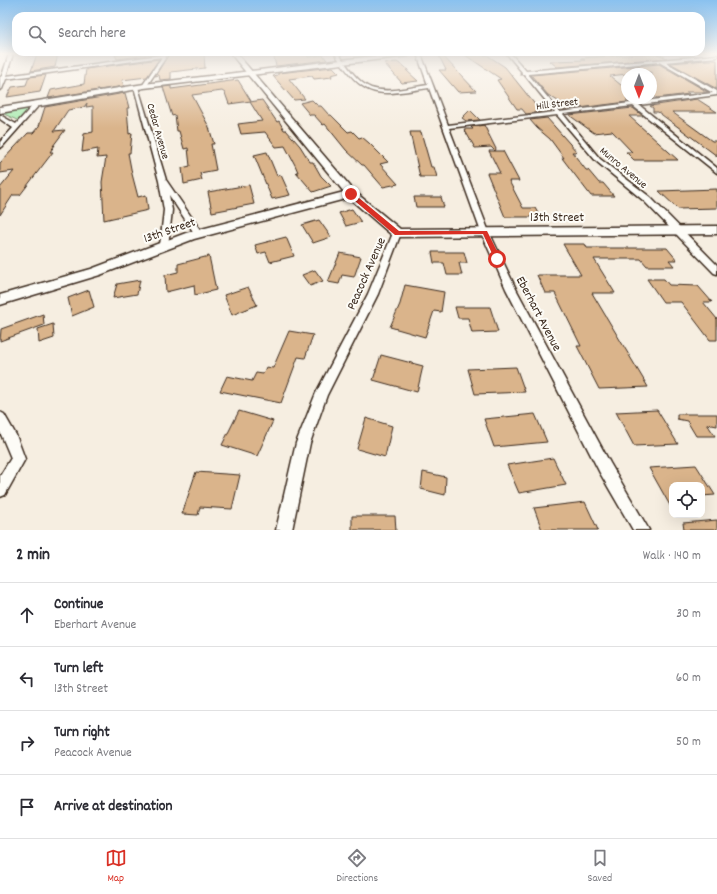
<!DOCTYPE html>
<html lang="en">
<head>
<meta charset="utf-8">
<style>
  body { margin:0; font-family:Dekko,sans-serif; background:#f7f7f7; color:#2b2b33 }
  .controls { position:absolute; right:12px; bottom:12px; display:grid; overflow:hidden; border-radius:8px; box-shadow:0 4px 16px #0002 }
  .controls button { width:36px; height:36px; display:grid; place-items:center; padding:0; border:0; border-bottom:1px solid #e1e1e2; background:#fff; color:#2b2b33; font:20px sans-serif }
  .compass { position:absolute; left:621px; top:68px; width:36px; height:36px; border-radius:50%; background:#fff; box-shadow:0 4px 16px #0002; rotate:180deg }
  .stop { position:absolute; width:12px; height:12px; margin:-9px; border:3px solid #d93025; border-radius:50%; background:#fff }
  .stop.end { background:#d93025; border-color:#fff; box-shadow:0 1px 4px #0008 }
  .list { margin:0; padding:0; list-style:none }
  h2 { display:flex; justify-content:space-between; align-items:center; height:52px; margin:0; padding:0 16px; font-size:17px }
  h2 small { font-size:13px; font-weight:400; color:#7c7c81 }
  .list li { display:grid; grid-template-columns:26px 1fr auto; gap:12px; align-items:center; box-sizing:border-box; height:64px; padding:0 16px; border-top:1px solid #e1e1e2 }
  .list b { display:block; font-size:15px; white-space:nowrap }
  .list p { margin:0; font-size:13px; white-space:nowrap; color:#7c7c81 }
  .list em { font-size:13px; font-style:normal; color:#7c7c81 }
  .icon { flex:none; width:22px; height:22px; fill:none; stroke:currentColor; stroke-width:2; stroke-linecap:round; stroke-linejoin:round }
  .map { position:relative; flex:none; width:717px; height:530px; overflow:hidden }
  .search { position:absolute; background:#fff; box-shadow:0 4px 16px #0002; left:12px; right:12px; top:12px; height:44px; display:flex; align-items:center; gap:10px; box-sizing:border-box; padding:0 14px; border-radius:12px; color:#7c7c81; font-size:15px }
  .sheet { height:308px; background:#fff }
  nav { display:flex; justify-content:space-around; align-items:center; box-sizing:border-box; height:56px; border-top:1px solid #e1e1e2; background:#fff; font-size:11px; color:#7c7c81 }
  nav a { display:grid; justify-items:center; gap:2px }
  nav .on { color:#d93025 }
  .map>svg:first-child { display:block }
  .green { fill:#adecb3; stroke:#748b68 }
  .building { fill:#dab48b; stroke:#3b2a1e }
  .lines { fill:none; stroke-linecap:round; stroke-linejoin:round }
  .street-casing { stroke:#3b2a1e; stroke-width:3 }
  .secondary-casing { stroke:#3b2a1e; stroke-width:3 }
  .primary-casing { stroke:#3b2a1e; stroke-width:3 }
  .street { fill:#fdfcf7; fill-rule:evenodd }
  .secondary { fill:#fdfcf7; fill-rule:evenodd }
  .primary { fill:#fdfcf7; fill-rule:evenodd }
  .route { fill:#d93025 }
  .labels { text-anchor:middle; stroke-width:4; stroke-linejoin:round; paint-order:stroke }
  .far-street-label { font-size:11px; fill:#3b2a1e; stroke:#fdfcf7 }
  .street-label { font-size:13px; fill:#3b2a1e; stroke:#fdfcf7 }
</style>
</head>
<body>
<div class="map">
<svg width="717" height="530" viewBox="0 0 717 530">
  <rect width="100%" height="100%" fill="#f6eee1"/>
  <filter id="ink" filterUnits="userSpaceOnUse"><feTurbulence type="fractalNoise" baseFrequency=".025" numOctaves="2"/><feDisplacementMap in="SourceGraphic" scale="8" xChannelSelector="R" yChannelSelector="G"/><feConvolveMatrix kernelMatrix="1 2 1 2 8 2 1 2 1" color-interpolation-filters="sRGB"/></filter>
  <g filter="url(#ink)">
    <!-- green -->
    <path class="green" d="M31,108l-12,13 -17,-8 26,-5z"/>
    <!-- building -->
    <path class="building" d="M37,54h21l-3,13 -24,4z
      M122,54h34l-39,5 -2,-4z
      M169,54h35l1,14 -34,4v7l-11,1 -1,-5 -4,1z
      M273,54h34l1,3 15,-2 4,5 -51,6z
      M438,54h3l35,37 -18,1 -19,-22h7z
      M640,54h18l9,4 -110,9 -7,-6 35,-1 -4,-2z
      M465,55h22l18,12 36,45 -15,2 -4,-5h-5l-20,-29 4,-1z
      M159,59l-12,18 -25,3 2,6 -76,12 3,-8 33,-6 2,-15z
      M706,60h11v29l-47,-26z
      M397,62l12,8h-3l12,11 -16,2 -18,-20z
      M659,64l49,28h-22l3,2 -32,4 -6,-4v-22l-24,2 -17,2 17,14v12l-56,7 -23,-14 -17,-20z
      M333,67l6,6 -8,2 1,2 -18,2 -2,-3 -23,3 16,20 -11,1 -21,-24 5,-1v-2z
      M46,75l-6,17 -33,5 5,-10 14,-2 3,-8z
      M238,80l13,21 -22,3 -4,-11 -3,-2 -30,4 17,32 5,17h-3l5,26 -16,3 2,7 -18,4 -2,-16 8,-2 -2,-18 -4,1 -5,-18h-2l-2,-16 -3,1 -9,-29 8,-1v3z
      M125,93l4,15h-2l2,26 3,-1 -2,20h-2l4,21 6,23 8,-2 2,15 -44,10 -2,-38 4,-25 -9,1 1,-9 -16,3 2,-18 9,-2v-26l-7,1 1,-4 -3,4 -16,3 -14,21 11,-1 -12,16 2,-1 -5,7h3l-33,43h-7l-13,20v-27l14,-17 -14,2v-10l28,-30h5l6,-7 6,-19z
      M697,99l20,13h-45l40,29h5v15l-59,-44h-5v-4l-3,-2z
      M262,100l15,22 2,-1 5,9h2l14,16 10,16h3l8,14 10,10 -18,6 -17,-20h2l-3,-7 -10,-19 -9,1 -11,-15 -24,2 -3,-10 24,-3 -12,-19z
      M312,100l6,6h3l8,9h2l17,17 4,-1 7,7 3,-1 7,6 19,19 -8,2 18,20 -15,3 -19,-22h-2l-16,-15 -21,-26 -2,1 -9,-10h-4l-10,-12z
      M633,108l10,8h-14l49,44h-44l-8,-8h6l-20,-21 -18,2 -25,-18z
      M470,110l10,10 -14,1 -4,-3z
      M547,118l30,34h-5l14,18h2l11,13h4l11,13h-23l-29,-38h2l-14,-19 -13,-11 -7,-8z
      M484,125l12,24 -1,2 -4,-4 -16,1 -11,-19h9l-2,-2z
      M410,132h11l10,35h3l3,10h-17z
      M489,151h14l16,30h-10l14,27h12l5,9h-35l-18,-44h13z
      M267,152l10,24 4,-1 9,20 -18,4 -18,-44z
      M249,185l5,19 -42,8 -4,-20z
      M717,189v19l-39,1 -19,-18z
      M414,197h27l3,10h-28z
      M352,209l9,13 -15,4 -7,-13z
      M319,220l12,17 -18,6 -11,-18z
      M286,237l8,19 -24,6 -4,-10 -8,2 -3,-9z
      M563,244h22l2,4h80l10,12h-8l5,6h-27l-6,-7h-47l21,34h-23l56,94 -49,2 -22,-43h4l-26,-53h-10l-8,-18h44z
      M432,252h32l3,11h-8l3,12h-15l-3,-12h-10z
      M340,253l21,4 -7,20 -12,-2 -3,9 -11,-2z
      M209,256l7,34 -21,5 -1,-10 -28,7 -1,-17 13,-3v-8z
      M315,270l8,11 -13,5 -8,-11z
      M647,279h17l5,6 29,1 14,16h-9l14,17v21h-7l-29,-38h-18z
      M140,280l-3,14 -24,4 4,-14z
      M405,285l39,7 -3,20 -7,-1 -9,26 -35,-10 10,-23z
      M248,287l9,18 -25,10 -8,-20z
      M89,290l5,17 -22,9 -4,-18z
      M455,307h35l8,25 -26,1 -4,-15h-10z
      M43,314l1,11 -44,16 1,-12z
      M53,324l1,14 -15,5 -1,-14z
      M289,331l24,4 -8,23 -7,-1 -17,46 -61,-12 7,-15 25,5 4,-8 7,1 3,-7 7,1z
      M381,355l42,11 -6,26 -44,-12z
      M516,367l9,25 -50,2 -7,-25z
      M657,410l21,34 -44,2 -18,-34z
      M239,411l34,10 -16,35 -35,-11z
      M535,414l12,28 -53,5 -10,-28z
      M677,414h40v12l-10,-2 8,12h-19l-9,-15 -10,-2z
      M366,418l26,8 -7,31 -28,-8z
      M553,458l13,27 -47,8 -12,-28z
      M696,465l19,30 -13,1v-11h-30v24l-23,-41z
      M196,472l44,3 -8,34 -32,-2 -2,8 -16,-1z
      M423,472l23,5 -1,18 -24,-6z
      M585,502l13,28h-56l-8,-22z
      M352,516h43l1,14h-44z
      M717,520v10h-33l-1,-7z"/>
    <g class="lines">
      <!-- street casing -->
      <g class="street-casing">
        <path id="street" d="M9,54h4l-7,22 162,-22 -22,33h-2l-2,-1 20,-29 -156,22 -4,10 -2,1v-13l2,-1z
          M335,54h4c8,12 19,29 32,34 17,6 40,-1 57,-3l-11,-31h4l27,71 107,-13 -31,-38h-3l1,-2 -15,-18h4l15,17 191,-16v2l-52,5 52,29v4l-78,10 78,63v5l-84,-67 -70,8 37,45 50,38 67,68v9l-3,-1 -70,-72 -48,-40 -39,-46 -108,13 40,104 27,57 94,174 39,67h-16l-33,-57 -94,-184 -25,-57 -52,-144c-52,7 -62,14 -94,-34zM659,62l54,31 -78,9 -2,-1 -3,2 -70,9 -32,-38z
          M136,86l2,1 28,93 37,54 -1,2h-6l-27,-41 3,15 -4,36 -4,3 -4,-3 4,-36 -5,-29 -25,-94z
          M35,103l5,1 -38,43 -2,1v-6l13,-14 -13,-9v-4l16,9z
          M397,230l4,3 -23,61 -51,101 -17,48 -18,87h-16l20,-87 20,-50 52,-99 25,-61z
          M0,412l4,2 12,21 9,24 -20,36 -5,2v-21l11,-18 -11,-26z"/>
      </g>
      <!-- secondary casing -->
      <g class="secondary-casing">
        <path id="secondary" d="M231,54h6l118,138 45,37 317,-3v8l-320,3 -4,-1 -44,-38 -155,41 -94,36 -100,30v-10l91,-26 95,-36 158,-41z"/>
      </g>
      <!-- primary casing -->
      <g class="primary-casing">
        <path id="primary" d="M390,54h21l-3,2 -264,32 -144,25v-6l144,-23z"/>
      </g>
      <!-- street -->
      <use href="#street" class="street"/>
      <!-- secondary -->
      <use href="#secondary" class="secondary"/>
      <!-- primary -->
      <use href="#primary" class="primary"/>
    </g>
  </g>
  <!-- sky -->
  <linearGradient id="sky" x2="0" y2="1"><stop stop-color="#89c1ef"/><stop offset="0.42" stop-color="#fbf7f2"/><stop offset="1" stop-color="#fbf7f2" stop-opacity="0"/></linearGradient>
  <rect width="717" height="128" fill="url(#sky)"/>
  <!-- route -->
  <path class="route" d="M349,193h4l46,38h88l14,28 -6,1 -12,-26 -88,1 -46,-39z"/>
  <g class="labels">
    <!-- far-street labels -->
    <g class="far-street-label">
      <text transform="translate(557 103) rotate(-7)" y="4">Hill Street</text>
      <text transform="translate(159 131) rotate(74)" y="4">Cedar Avenue</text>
      <text transform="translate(624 167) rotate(40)" y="4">Munro Avenue</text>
    </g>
    <!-- street labels -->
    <g class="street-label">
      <text x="557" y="221">13th Street</text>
      <text transform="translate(169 229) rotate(-19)" y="5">13th Street</text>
      <text transform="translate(365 273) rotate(-66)" y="5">Peacock Avenue</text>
      <text transform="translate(540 313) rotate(62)" y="5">Eberhart Avenue</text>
    </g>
  </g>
</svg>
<div class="controls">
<button><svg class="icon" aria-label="locate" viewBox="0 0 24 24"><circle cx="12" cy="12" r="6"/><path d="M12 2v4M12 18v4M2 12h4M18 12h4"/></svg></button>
</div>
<svg class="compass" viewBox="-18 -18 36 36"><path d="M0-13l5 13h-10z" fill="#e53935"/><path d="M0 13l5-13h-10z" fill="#7c7c81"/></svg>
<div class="stop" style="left:497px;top:259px"></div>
<div class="stop end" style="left:351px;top:194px"></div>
<div class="search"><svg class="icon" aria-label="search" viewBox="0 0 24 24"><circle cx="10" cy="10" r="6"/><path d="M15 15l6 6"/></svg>Search here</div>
</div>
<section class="sheet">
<h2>2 min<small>Walk · 140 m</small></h2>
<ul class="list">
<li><svg class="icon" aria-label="ahead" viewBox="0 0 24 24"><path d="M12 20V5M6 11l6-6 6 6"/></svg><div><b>Continue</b><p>Eberhart Avenue</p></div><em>30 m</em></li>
<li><svg class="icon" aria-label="left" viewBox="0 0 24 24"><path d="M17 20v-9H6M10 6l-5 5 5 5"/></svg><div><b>Turn left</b><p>13th Street</p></div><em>60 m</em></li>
<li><svg class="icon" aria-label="right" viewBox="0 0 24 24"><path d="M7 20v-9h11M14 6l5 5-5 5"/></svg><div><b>Turn right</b><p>Peacock Avenue</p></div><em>50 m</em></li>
<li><svg class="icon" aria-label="arrive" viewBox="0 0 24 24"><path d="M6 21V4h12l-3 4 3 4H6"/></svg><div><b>Arrive at destination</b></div></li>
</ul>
</section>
<nav>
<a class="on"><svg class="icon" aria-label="map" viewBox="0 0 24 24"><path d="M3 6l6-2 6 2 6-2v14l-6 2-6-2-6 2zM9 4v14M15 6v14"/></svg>Map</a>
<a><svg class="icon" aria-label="directions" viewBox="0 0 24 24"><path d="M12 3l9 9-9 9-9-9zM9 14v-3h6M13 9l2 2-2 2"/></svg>Directions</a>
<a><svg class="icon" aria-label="saved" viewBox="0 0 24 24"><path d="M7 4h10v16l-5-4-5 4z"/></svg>Saved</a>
</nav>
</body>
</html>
